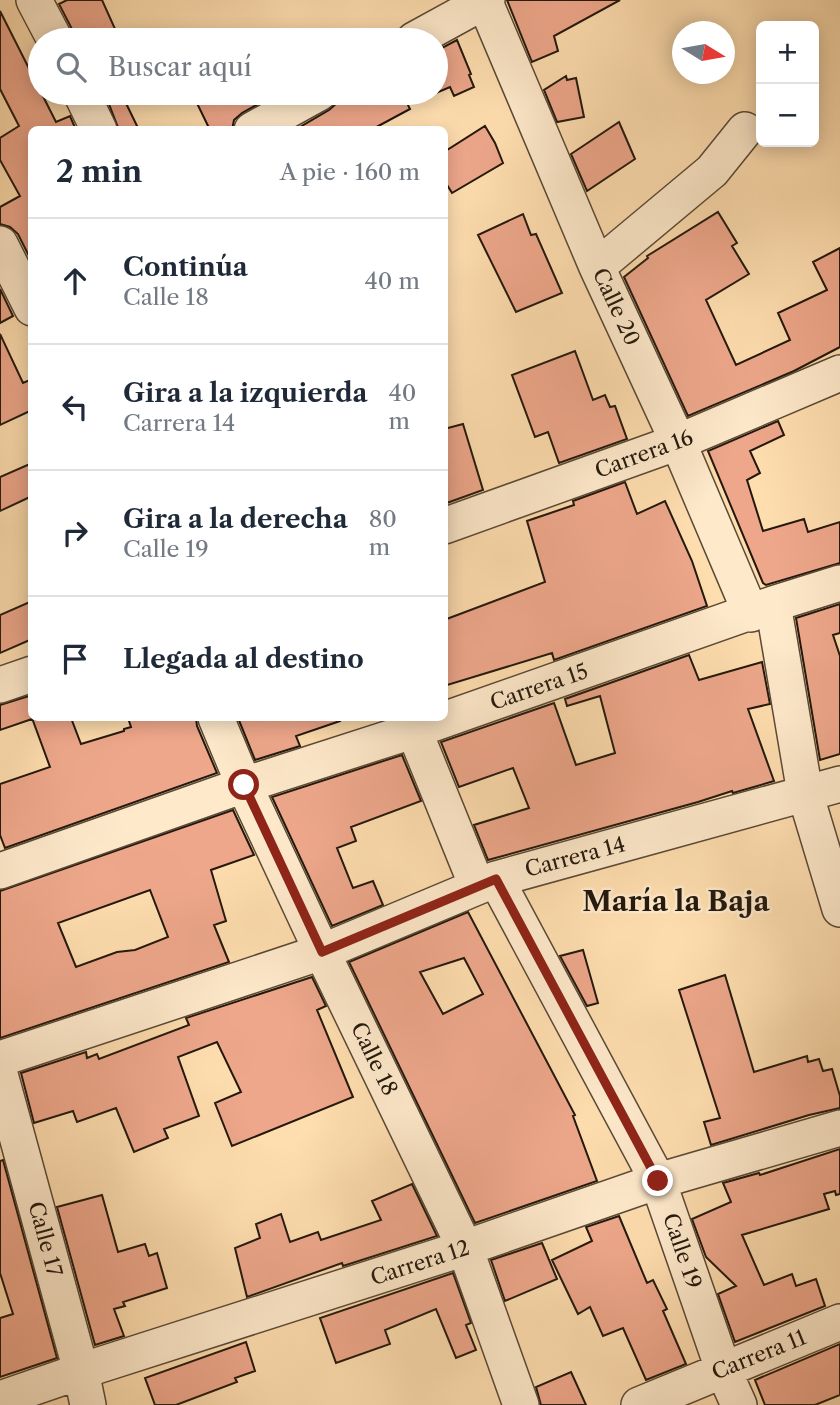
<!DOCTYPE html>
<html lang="es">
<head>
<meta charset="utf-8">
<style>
  body { margin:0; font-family:"Libre Caslon Text",serif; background:#f6f6f7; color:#1f2937 }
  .controls { position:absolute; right:21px; top:21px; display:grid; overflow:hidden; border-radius:10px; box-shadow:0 4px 18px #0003 }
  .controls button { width:63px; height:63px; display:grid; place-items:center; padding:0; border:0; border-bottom:2px solid #e0e1e3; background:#fff; color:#1f2937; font:35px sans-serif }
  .compass { position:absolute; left:672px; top:21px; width:63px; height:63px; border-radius:50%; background:#fff; box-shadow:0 4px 18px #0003; rotate:101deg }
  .stop { position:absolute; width:21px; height:21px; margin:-16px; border:5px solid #8f2418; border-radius:50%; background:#fff }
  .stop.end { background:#8f2418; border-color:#fff; box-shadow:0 2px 7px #0008 }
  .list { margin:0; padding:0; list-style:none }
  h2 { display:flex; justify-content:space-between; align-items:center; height:91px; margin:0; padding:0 28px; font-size:30px }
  h2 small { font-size:23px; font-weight:400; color:#747a83 }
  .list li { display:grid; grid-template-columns:46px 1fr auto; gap:21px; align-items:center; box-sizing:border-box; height:126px; padding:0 28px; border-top:2px solid #e0e1e3 }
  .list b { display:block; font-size:26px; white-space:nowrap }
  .list p { margin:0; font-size:23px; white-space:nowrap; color:#747a83 }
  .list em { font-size:23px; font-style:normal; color:#747a83 }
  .icon { flex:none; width:38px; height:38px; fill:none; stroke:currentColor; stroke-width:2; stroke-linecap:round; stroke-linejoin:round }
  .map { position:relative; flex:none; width:840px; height:1405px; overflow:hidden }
  .search { position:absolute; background:#fff; box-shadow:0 4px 18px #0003; left:28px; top:28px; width:420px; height:77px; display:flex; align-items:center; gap:18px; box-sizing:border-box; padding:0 24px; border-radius:38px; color:#747a83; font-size:26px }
  .panel { position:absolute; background:#fff; box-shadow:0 4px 18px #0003; left:28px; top:126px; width:420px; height:595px; border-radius:10px }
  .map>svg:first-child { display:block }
  .building { fill:#eea78b; stroke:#23180d; stroke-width:2; fill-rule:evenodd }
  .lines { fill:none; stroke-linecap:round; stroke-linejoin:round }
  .minor-casing { stroke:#5a4936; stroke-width:38 }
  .minor { stroke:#fee9cb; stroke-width:35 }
  .route { stroke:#8f2418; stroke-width:9 }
  .labels { text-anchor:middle; stroke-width:5; stroke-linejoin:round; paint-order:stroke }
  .street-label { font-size:21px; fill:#23180d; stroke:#fee9cb }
  .district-label { font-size:28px; font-weight:bold; fill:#23180d; stroke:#fee9cb }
</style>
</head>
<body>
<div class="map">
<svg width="840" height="1405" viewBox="0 0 840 1405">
  <rect width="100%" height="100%" fill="#feddaf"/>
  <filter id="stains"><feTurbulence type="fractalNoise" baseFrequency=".00286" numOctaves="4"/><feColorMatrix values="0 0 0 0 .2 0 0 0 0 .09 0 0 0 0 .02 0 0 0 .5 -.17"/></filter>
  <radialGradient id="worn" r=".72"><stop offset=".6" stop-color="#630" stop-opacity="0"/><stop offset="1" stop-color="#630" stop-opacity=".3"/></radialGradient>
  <!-- building -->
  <path class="building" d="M67,0h35l18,40h-45l-2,-9 -14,-27z
    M507,0h113l-66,36 4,15 -26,11z
    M0,11l56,111 14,-6 6,14h-44v132l-14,-28 -8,-7 -10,-3v-17l20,-11 -20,-36v-22l19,-12 -19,-37z
    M457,40l14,34 -2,1 5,12 -20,9 -4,-9 -14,6v-42z
    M566,76l1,4 9,-2 8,39 -27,5 -13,-32z
    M121,93l18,37h-20l-12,-31z
    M192,93h86l-36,20 -8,7 -2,10h-22z
    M339,93h63l8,16 -39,21h-76l34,-20 8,-7z
    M619,122l16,37 -48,32 -16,-37z
    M485,126l10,17 8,20 -51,30 -8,-13v-28z
    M718,212l19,31 -5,3 17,28 -43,26 30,65 54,-25 -12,-27 49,-23 -14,-28 27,-14v99l-46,24 -106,45 -64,-139 24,-19 -1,-2z
    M523,214l8,21 5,-1 26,59 -46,19 -38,-77z
    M0,289l13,27 -13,7z
    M0,334l23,49 9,-4v31l-32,15z
    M575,351l18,49 12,-5 5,12 5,-1 12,33 -68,24 -11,-31 -13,5 -23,-62z
    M778,421l6,14 -34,16 10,22 -13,7 16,51 41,-12 4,13 32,-10v41l-74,22 -3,-2 -55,-132z
    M463,424l20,66 -39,14v-75z
    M32,463v33l-32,15v-34z
    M625,482l12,32 28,-13 27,60 15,45 -153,54 -2,-7 -108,33v-66l101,-38 -18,-61 47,-16 -1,-4z
    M32,601v38l-32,14v-38z
    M840,604v29l-7,2 7,21v98l-20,6 -24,-142z
    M689,655l10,25 63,-18 8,42 -22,5 26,72 -41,12 -1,-2 -34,11 -210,58 -14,-35 55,-17 -16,-40 -54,19 -18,-45 113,-39 22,62 39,-12 -15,-57 -33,10 -2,-7z
    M32,695v24l-32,11v-25z
    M32,718h39l10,26 43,-13v-2l7,-2 -3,-9h68l1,8 20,47 -212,75 -5,-13v-51l50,-17z
    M238,718h101l1,3 -44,15 4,10 -45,14z
    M402,755l19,46 -70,26 5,14 -19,7 16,40 20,-7 10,24 -51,21 -60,-129z
    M233,810l21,45 -43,15 15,51 -12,4 15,37 -229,76v-147zM150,890l18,47 -33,13 -18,2 -41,15 -18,-44z
    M468,912l107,203 -2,1 24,65 -122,42 -126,-261zM464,958l19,36 -40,20 -23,-42z
    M583,950l15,53 -11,3 -27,-50z
    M725,975l29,97 53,-16 1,6 11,-3 4,12 9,-2 8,27v12l-31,7 -98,30 -7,-23 16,-4 -41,-128z
    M312,977l14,29 -9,4 36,87 -121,49 -17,-43 26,-11 -24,-50 -39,15 21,59 -35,13 4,9 -34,14 -18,-44 -39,14 -4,-11 -39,12 -13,-50 65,-21 1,6 10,-4 2,5 90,-34 -3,-7z
    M840,1149v45l-4,1 -1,-4 -11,3 5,15 -87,26 22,50 28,-11 4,12 20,-7 9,27 -90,36 -17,-48 18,-8 -30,-29 -14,-38 39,-17 -8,-19 36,-10 1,2z
    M3,1160l54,198 -57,19v-59l13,-4 -13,-41v-112z
    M412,1184l25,52 -94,30 -1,-3 -95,34 -12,-49 25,-10 -4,-14 25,-10 9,28 28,-10 3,8 60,-20 -9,-19z
    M102,1195l16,57 27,-8 4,12 8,-3 10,35 -44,14 2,4 -11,3 10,27 -29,9 -38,-138z
    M619,1216l28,67 6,-3 14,29 -4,2 23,53 -40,16 -23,-52 -20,8 -13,-29 -12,7 -26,-54 40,-19 -6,-14z
    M542,1243l15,36 -52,22 -14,-41z
    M453,1273l18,50 -5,2 10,25 -20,8 -20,-49 -51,21 5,14 -54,19 -16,-45z
    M246,1342l9,29 -20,7 2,4 -61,23h-21l-10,-27z
    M840,1344v51l-25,10h-50l-10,-25z
    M571,1372l15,33h-45l-5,-18z"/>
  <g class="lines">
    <!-- minor casing -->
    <g class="minor-casing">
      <path id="minor" d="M34,0l21,40
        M484,0l113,267 81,175 73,172
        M414,40l73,-40
        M81,93l18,37
        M252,130l67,-37
        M0,244l32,64
        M597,267l115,-96 33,-41
        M444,526l234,-84 162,-69
        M773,604l32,189 35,116
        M0,685l32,-11
        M216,718l28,67 78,167 143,296 56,157
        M409,718l68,168
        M0,871l244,-86 171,-55 358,-126 67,-21
        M496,879l162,302 65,188 16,36
        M0,1059l322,-107 174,-73 344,-95
        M0,1074l81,297 7,34
        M0,1399l81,-28 384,-123 193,-67 182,-53
        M639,1405l201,-83"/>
    </g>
    <!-- minor -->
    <use href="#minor" class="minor"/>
  </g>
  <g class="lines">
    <!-- route -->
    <path class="route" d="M244,785l78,167 174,-73 162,302"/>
  </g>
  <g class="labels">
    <!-- street labels -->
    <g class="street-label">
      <text transform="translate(616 307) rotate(65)" y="7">Calle 20</text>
      <text transform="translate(644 454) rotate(-20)" y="7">Carrera 16</text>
      <text transform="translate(539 687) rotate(-19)" y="7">Carrera 15</text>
      <text transform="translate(575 857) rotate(-15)" y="7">Carrera 14</text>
      <text transform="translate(374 1059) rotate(64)" y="7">Calle 18</text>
      <text transform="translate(45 1239) rotate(75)" y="7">Calle 17</text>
      <text transform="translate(682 1251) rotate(71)" y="7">Calle 19</text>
      <text transform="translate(420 1263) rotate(-18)" y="7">Carrera 12</text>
      <text transform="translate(759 1355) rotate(-22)" y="7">Carrera 11</text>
    </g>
    <!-- district labels -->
    <g class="district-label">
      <text x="676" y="911">María la Baja</text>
    </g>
  </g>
  <rect width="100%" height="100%" filter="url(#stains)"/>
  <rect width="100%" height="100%" fill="url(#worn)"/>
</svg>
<div class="controls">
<button>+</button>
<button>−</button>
</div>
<svg class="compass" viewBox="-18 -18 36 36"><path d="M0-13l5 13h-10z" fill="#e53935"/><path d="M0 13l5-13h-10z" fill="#747a83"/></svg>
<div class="stop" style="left:244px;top:785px"></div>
<div class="stop end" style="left:658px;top:1181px"></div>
<div class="search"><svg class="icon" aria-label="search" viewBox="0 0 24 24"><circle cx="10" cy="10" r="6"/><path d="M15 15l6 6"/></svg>Buscar aquí</div>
<section class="panel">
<h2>2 min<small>A pie · 160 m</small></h2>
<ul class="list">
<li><svg class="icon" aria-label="ahead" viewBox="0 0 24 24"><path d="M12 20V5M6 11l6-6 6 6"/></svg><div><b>Continúa</b><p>Calle 18</p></div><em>40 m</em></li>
<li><svg class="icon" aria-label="left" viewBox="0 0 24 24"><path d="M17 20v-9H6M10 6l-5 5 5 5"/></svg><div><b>Gira a la izquierda</b><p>Carrera 14</p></div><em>40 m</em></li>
<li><svg class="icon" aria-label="right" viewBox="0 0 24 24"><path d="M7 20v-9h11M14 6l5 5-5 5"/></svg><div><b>Gira a la derecha</b><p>Calle 19</p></div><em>80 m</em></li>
<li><svg class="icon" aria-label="arrive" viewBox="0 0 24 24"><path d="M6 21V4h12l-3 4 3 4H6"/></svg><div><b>Llegada al destino</b></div></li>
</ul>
</section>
</div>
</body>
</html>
